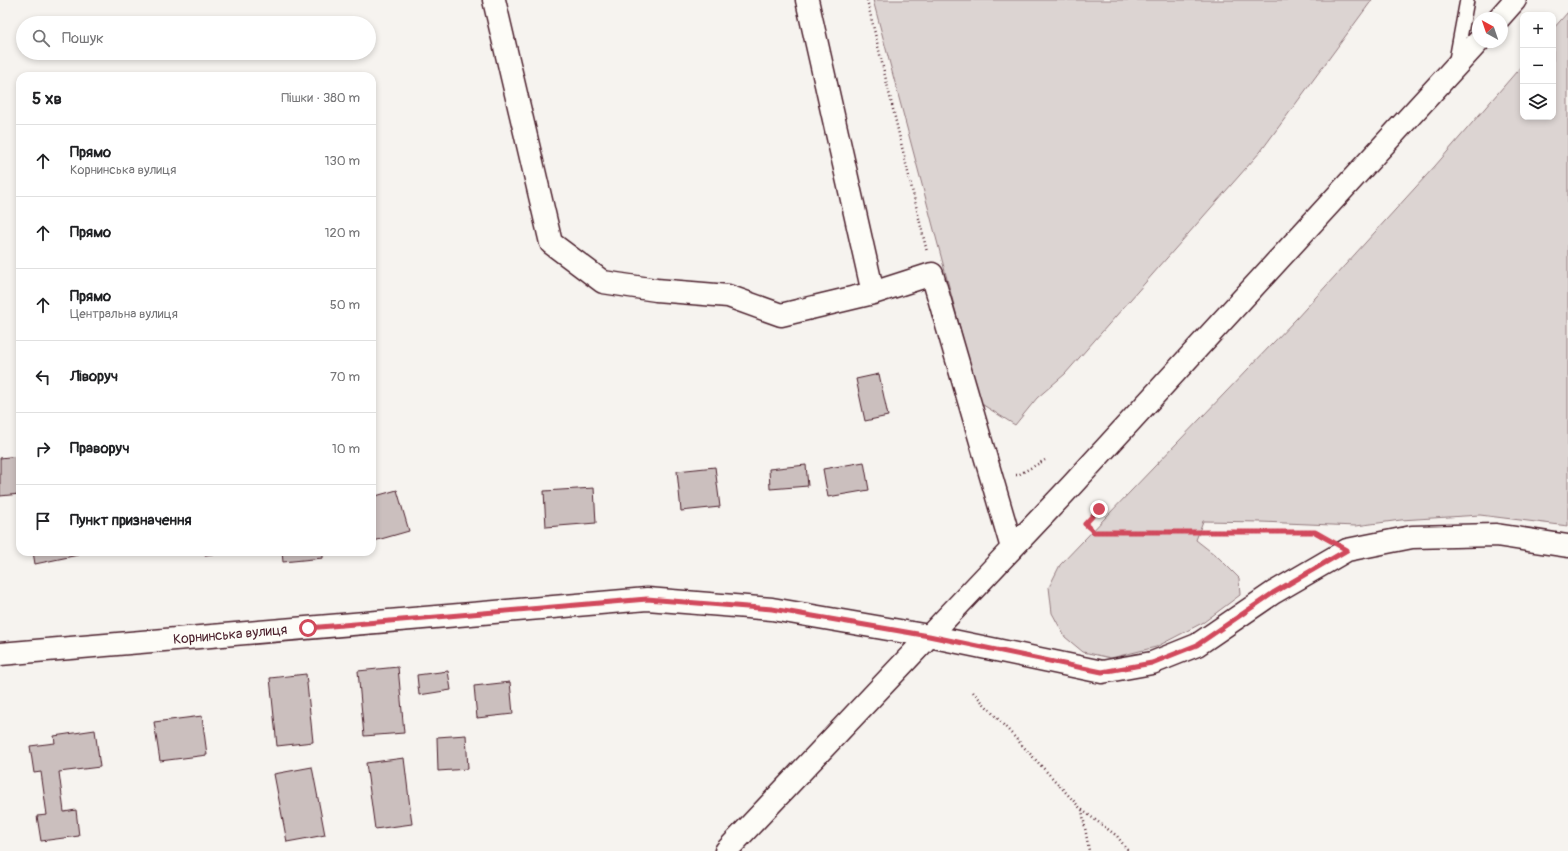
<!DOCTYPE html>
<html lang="uk">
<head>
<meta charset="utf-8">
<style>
  body { margin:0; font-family:Pangolin,sans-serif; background:#f6f6f6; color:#202124 }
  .controls { position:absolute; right:12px; top:12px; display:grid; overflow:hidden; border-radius:8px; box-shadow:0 2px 6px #0003 }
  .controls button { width:36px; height:36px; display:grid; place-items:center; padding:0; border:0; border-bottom:1px solid #e0e0e0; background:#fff; color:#202124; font:20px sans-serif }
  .compass { position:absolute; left:1472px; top:12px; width:36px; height:36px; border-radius:50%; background:#fff; box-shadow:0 2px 6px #0003; rotate:320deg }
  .stop { position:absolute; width:12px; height:12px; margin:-9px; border:3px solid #d1495b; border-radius:50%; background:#fff }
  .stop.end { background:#d1495b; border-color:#fff; box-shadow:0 1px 4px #0008 }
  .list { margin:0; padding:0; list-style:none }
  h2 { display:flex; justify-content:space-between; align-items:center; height:52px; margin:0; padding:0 16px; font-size:17px }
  h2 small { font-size:13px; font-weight:400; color:#757577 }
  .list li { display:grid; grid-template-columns:26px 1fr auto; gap:12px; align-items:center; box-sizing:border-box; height:72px; padding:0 16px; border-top:1px solid #e0e0e0 }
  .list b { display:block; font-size:15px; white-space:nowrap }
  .list p { margin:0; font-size:13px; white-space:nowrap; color:#757577 }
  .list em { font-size:13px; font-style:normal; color:#757577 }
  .icon { flex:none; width:22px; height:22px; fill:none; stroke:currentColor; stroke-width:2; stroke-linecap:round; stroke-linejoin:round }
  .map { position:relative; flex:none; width:1568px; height:851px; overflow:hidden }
  .search { position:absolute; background:#fff; box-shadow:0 2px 6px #0003; left:16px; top:16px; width:360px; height:44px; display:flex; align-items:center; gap:10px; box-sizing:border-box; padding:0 14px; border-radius:22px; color:#757577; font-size:15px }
  .panel { position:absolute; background:#fff; box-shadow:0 2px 6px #0003; left:16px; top:72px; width:360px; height:484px; border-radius:12px }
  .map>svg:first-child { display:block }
  .green { fill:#dcd4d2; stroke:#937a7e }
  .building { fill:#cbbfbe; stroke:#4a1f2b }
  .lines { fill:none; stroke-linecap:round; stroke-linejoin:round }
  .lane-casing { stroke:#4a1f2b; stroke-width:16 }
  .street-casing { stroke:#4a1f2b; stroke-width:25 }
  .secondary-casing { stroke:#4a1f2b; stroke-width:25 }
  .highway-casing { stroke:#4a1f2b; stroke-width:25 }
  .path { stroke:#4a1f2b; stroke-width:2.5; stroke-dasharray:1 3; stroke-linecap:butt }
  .lane { stroke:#fdfcf7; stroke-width:13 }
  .street { stroke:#fdfcf7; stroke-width:22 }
  .secondary { stroke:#fdfcf7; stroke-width:22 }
  .highway { stroke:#fdfcf7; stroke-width:22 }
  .route { stroke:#d1495b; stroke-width:5 }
  .labels { text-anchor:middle; stroke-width:4; stroke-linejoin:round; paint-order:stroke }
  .street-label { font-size:14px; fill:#4a1f2b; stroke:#fdfcf7 }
</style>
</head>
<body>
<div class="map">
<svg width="1568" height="851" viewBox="0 0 1568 851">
  <rect width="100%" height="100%" fill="#f6f3ef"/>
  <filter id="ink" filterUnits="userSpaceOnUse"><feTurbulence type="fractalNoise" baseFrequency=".025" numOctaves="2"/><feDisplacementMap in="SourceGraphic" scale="8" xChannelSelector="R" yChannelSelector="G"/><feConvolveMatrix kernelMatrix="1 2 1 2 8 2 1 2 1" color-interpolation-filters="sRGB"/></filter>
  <g filter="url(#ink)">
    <!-- green -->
    <path class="green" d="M873,0h499l-111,151 -196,223 -28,24 -22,27 -35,-22z
      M1568,12v514l-88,-11 -79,5 -45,6 -95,-4 -58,-1 -7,19 23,18 20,20 1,17 -36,27 -48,25 -45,11 -28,-6 -18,-15 -13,-24 -3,-26 11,-22 236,-246 139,-153 88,-102v53h30v-88z"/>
    <!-- building -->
    <path class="building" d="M272,18l1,5h-16z
      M879,374l9,42 -23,5 -9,-42z
      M18,456l2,38 -20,2v-38z
      M864,462l5,28 -41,7 -5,-28z
      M806,465l2,21 -38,3 -1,-20z
      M715,467l5,40 -39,4 -4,-40z
      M594,488l2,35 -50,4 -2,-36z
      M397,490l12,41 -35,10 -2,-8v-36z
      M33,552h45v3l-43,9z
      M205,552h23l-23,3z
      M282,552h41v6l-40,4z
      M398,667l6,66 -40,3 -6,-65z
      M448,671l3,19 -32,5 -2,-20z
      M306,674l7,68 -36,4 -7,-68z
      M510,682l3,32 -36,4 -3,-32z
      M202,716l5,39 -47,6 -6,-39z
      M95,730l5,37 -41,5 5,40 12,-2 3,26 -38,5 -4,-25 10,-1 -6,-43 -7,1 -4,-27 25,-3 -1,-7z
      M466,735l2,34 -30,2 -1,-34z
      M404,758l8,66 -37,5 -9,-66z
      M312,767l13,68 -38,7 -13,-68z"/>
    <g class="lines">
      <!-- lane casing -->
      <g class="lane-casing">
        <path id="lane" d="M1455,65l12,-65"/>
      </g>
      <!-- street casing -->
      <g class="street-casing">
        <path id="street" d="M494,0l57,243 52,39 53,8 72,6 53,19 92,-22 59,-19 80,274
          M807,0l66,293
          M0,654l647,-55 125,10 157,27"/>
      </g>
      <!-- secondary casing -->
      <g class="secondary-casing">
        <path id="secondary" d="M929,636l173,36 50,-9 45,-18 76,-52 74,-43 65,-13 84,-2 72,11"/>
      </g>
      <!-- highway casing -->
      <g class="highway-casing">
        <path id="highway" d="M1499,18l16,-18
          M726,851l346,-366 406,-443"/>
      </g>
      <!-- path -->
      <path class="path" d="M867,0l60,252
        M1016,475h2l27,-15
        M1099,509l-14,15 9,8h221l9,5
        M973,692l109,118 7,41
        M1082,810l35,26 11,15"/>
      <!-- lane -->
      <use href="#lane" class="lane"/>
      <!-- street -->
      <use href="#street" class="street"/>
      <!-- secondary -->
      <use href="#secondary" class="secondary"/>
      <!-- highway -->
      <use href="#highway" class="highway"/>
    </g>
  </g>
  <g class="lines" filter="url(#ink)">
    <!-- route -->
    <path class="route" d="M308,628l339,-29 125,10 157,27 173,36 50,-9 45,-18 76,-52 74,-43 -32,-18h-221l-9,-8 14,-15"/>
  </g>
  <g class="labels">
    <!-- street labels -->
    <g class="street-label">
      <text transform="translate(230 634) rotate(-5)" y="5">Корнинська вулиця</text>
    </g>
  </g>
</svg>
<div class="controls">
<button>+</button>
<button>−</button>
<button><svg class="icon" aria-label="layers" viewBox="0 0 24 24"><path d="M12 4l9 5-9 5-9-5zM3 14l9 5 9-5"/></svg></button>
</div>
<svg class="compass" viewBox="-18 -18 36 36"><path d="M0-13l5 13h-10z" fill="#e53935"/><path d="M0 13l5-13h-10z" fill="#757577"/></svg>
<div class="stop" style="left:308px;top:628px"></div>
<div class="stop end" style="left:1099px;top:509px"></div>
<div class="search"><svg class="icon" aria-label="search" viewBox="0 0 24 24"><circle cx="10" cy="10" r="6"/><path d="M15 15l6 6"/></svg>Пошук</div>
<section class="panel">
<h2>5 хв<small>Пішки · 380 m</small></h2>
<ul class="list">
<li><svg class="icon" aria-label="ahead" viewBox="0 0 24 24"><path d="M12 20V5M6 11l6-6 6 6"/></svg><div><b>Прямо</b><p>Корнинська вулиця</p></div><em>130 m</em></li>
<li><svg class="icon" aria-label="ahead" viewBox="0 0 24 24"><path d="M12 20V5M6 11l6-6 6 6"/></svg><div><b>Прямо</b></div><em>120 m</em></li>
<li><svg class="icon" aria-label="ahead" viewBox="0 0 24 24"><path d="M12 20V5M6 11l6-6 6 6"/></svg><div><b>Прямо</b><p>Центральна вулиця</p></div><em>50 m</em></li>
<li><svg class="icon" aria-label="left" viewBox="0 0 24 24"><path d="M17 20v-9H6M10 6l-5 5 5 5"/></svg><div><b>Ліворуч</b></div><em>70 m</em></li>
<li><svg class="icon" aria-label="right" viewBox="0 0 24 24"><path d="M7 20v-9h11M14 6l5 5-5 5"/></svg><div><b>Праворуч</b></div><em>10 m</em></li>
<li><svg class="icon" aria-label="arrive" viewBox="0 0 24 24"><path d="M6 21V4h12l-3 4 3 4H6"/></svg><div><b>Пункт призначення</b></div></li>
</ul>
</section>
</div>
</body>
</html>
